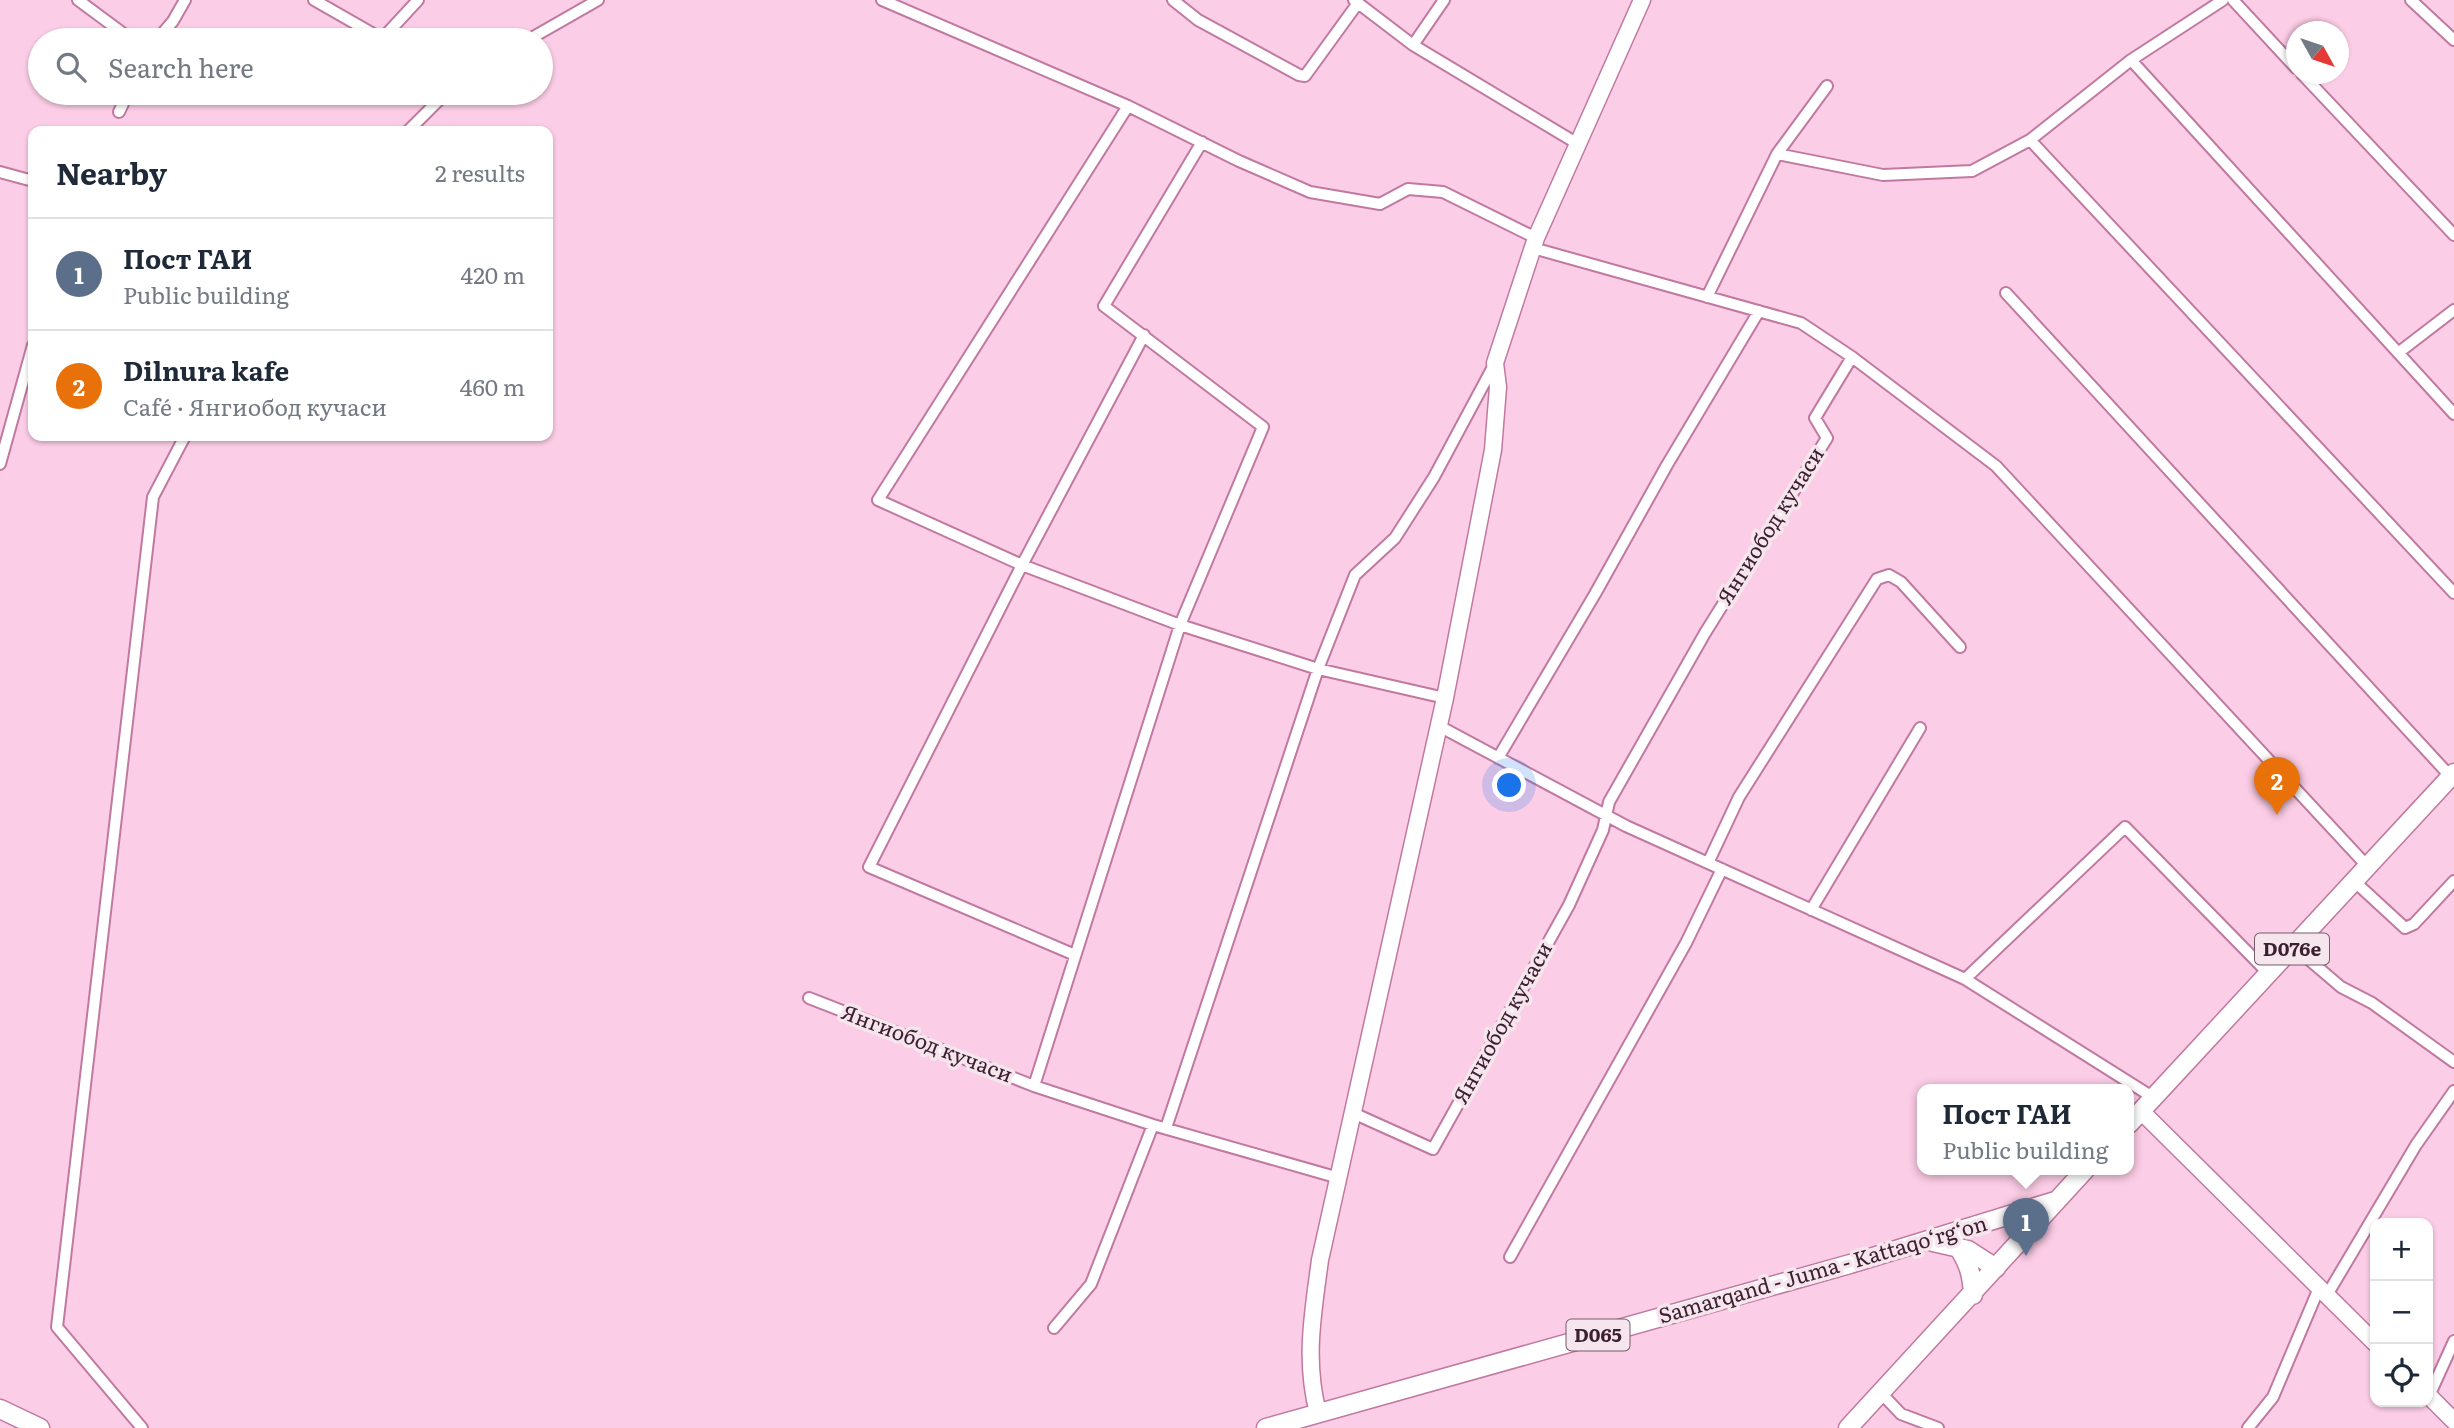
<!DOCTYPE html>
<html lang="en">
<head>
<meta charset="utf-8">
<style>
  body { margin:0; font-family:Literata,serif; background:#f2f2f3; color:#1f2937 }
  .controls { position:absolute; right:21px; bottom:21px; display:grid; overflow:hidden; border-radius:14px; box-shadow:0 2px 5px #0004 }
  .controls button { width:63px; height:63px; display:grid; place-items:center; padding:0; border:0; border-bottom:2px solid #e0e1e3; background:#fff; color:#1f2937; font:35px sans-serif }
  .compass { position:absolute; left:2286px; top:21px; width:63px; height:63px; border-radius:50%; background:#fff; box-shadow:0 2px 5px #0004; rotate:130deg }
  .you { position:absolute; left:1510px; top:786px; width:24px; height:24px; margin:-18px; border:5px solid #fff; border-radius:50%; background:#1a73e8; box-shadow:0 0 0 10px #1a73e833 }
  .badge { display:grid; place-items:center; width:46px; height:46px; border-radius:50%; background:#0b8043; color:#fff; font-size:23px; font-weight:700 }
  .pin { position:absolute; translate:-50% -58px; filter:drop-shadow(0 2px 4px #0008) }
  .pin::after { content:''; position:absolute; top:37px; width:24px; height:21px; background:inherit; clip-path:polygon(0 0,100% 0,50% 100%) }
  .popup { position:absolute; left:1917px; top:1084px; width:217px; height:91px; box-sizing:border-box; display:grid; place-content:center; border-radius:14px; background:#fff; filter:drop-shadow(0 2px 5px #0005); font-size:23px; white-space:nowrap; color:#747a83 }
  .popup b { font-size:26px; color:#1f2937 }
  .popup::after { content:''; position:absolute; left:50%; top:100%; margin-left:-14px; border:14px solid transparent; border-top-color:#fff }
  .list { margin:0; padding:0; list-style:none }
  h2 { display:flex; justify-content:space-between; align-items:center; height:91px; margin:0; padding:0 28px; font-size:30px }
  h2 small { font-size:23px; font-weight:400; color:#747a83 }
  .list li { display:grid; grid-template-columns:46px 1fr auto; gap:21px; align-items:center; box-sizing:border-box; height:112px; padding:0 28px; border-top:2px solid #e0e1e3 }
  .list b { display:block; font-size:26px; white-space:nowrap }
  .list p { margin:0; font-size:23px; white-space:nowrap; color:#747a83 }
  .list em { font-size:23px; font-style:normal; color:#747a83 }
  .icon { flex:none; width:38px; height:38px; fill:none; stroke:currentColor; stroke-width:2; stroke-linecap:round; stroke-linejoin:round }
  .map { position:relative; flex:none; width:2454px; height:1428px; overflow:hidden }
  .search { position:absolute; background:#fff; box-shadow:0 2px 5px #0004; left:28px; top:28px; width:525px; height:77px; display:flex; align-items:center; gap:18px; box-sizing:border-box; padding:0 24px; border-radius:38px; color:#747a83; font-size:26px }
  .panel { position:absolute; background:#fff; box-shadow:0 2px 5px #0004; left:28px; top:126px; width:525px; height:315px; border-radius:14px }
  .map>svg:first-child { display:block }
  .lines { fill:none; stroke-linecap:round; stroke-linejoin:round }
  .street-casing { stroke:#c079a0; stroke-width:14 }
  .secondary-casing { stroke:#c079a0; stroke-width:19 }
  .primary-casing { stroke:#c079a0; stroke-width:21 }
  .street { stroke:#fff; stroke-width:10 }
  .secondary { stroke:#fff; stroke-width:16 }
  .primary { stroke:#fff; stroke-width:18 }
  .labels { text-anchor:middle; stroke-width:7; stroke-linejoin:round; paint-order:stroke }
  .shield { fill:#f5e5ed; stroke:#745b69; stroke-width:2 }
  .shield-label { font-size:19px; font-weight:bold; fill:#3d2030 }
  .street-label { font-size:21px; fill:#3d2030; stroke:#f5e5ed }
</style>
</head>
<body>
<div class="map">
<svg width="2454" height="1428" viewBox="0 0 2454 1428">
  <rect width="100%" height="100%" fill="#fccde6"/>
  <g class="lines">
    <!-- street casing -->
    <g class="street-casing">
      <path id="street" d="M78,0l54,40
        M314,0l70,40
        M882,0l246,106
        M1173,0l25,20 101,55 6,1 53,-73
        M1354,0l59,45 165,99
        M2233,0l63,68
        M2411,0l43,40
        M382,39l36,-39
        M157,40l16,-19 12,-21
        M528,40l70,-40
        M1413,45l31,-45
        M2131,60l323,354
        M2302,74l152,161
        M119,112l9,-19
        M408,131l38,-38
        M2030,140l424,453
        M1777,154l50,-68
        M0,172l33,9
        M1533,248l268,75 51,34 144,109 372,401
        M2006,293l445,484
        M1707,297l70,-143 106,21 89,-4 58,-31 101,-80 92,-60
        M2398,353l56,-43
        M0,464l33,-119
        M1445,698l-127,-29 -138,-44 -158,-60 -144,-65 250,-394 111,55 71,31 70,12 28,-15 35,3 93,46
        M1439,726l187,100 339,153 189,119
        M1498,758l97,-164 72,-129 92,-154
        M1708,863l31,-66 138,-218 12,-4 12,7 59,65
        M2354,881l51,47 9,-4 40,-43
        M1811,910l109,-182
        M2294,947l47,40 31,16 82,59
        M1075,955l-206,-88 153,-302 122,-230
        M1965,979l160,-152 144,147
        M809,998l225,88 119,39 186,53
        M1034,1086l146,-461 83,-198 -159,-121 98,-164
        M1353,1113l80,36 136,-244 34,-75 6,-28 96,-169 122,-195 -12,-20 37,-61
        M1166,1128l152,-459 37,-94 40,-37 39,-61 60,-112
        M1510,1257l176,-314 36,-74
        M2327,1295l89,-150 38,-54
        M1054,1328l37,-44 62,-159
        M1881,1393l20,21 37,14
        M2429,1396l25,-55
        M142,1428l-85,-101 96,-830 32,-61
        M2248,1428l25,-31 46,-109"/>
    </g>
    <!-- secondary casing -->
    <g class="secondary-casing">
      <path id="secondary" d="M2142,1112l233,231
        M2428,1395l26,26
        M1318,1413c-14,-53 -5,-100 2,-153l125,-562 48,-248 5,-63 -3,-24 41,-125 106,-238"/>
    </g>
    <!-- primary casing -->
    <g class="primary-casing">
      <path id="primary" d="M2129,1124l325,-351
        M1933,1242l35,8 28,18
        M1958,1247c11,17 14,28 15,48
        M0,1409l40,19
        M1266,1428l584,-164 205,-63
        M1848,1428l237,-258"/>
    </g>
    <!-- street -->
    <use href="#street" class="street"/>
    <!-- secondary -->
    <use href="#secondary" class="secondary"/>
    <!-- primary -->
    <use href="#primary" class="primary"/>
  </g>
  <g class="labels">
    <!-- shield labels -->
    <g class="shield">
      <rect x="2255" y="933.5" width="74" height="31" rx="5"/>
      <rect x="1566.5" y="1319.5" width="63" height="31" rx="5"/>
    </g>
    <g class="shield-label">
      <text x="2292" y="956">D076e</text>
      <text x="1598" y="1342">D065</text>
    </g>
    <!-- street labels -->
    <g class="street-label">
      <text transform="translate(1771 526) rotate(-58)" y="7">Янгиобод кучаси</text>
      <text transform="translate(1503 1023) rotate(-61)" y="7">Янгиобод кучаси</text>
      <text transform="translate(927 1044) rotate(21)" y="7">Янгиобод кучаси</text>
      <text transform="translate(1823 1270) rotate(-16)" y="7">Samarqand - Juma - Kattaqo‘rg‘on</text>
    </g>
  </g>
</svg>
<div class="controls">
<button>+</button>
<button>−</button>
<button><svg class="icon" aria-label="locate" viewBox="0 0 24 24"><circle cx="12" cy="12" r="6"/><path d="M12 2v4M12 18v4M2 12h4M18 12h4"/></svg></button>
</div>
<svg class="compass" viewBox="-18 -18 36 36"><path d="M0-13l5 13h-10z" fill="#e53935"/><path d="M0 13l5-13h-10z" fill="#747a83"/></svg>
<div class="you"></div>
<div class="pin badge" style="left:2026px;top:1256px;background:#5c6f8a">1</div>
<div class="popup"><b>Пост ГАИ</b>Public building</div>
<div class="pin badge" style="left:2277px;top:815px;background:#e8710a">2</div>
<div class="search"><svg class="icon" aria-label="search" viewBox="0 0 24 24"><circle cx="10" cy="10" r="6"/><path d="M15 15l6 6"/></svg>Search here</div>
<section class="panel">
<h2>Nearby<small>2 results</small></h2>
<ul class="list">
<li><span class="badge" style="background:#5c6f8a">1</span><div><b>Пост ГАИ</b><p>Public building</p></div><em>420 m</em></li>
<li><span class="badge" style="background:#e8710a">2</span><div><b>Dilnura kafe</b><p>Café · Янгиобод кучаси</p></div><em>460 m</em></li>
</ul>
</section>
</div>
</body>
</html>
